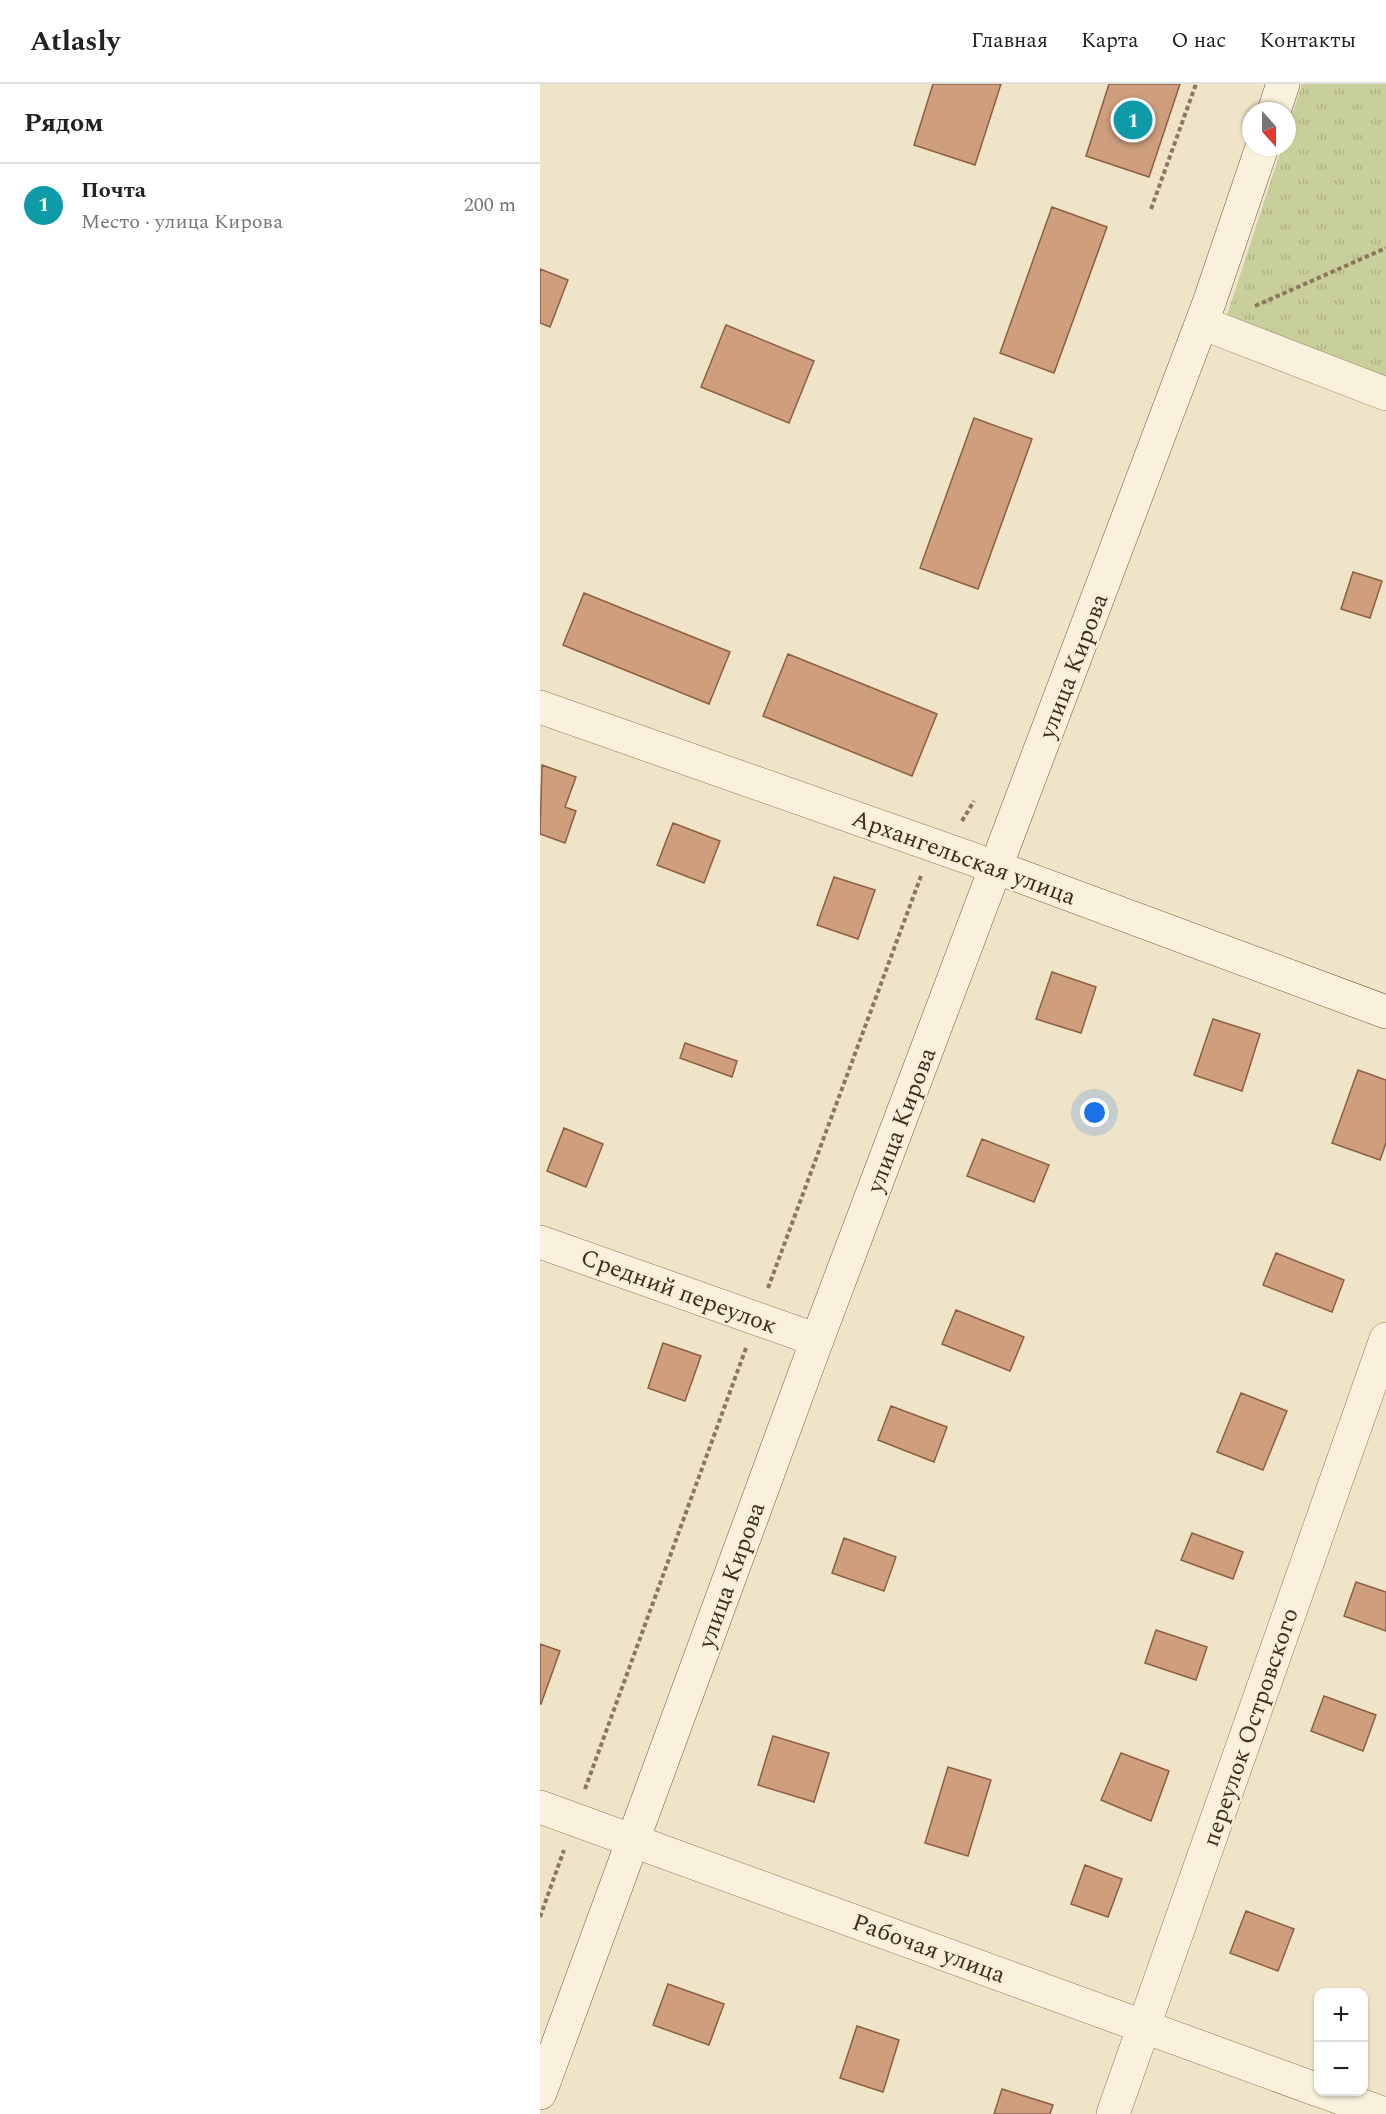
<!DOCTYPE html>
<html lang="ru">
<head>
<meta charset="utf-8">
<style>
  body { margin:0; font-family:Spectral,serif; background:#f6f6f6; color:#222 }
  .controls { position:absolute; right:18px; bottom:18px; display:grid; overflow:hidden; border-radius:12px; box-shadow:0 2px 4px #0004 }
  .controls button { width:54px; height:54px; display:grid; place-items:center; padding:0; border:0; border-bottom:2px solid #e0e0e0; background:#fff; color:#222; font:30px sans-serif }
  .compass { position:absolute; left:702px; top:18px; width:54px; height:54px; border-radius:50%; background:#fff; box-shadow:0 2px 4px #0004; rotate:159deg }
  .you { position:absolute; left:555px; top:1029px; width:21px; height:21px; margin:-15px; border:4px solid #fff; border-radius:50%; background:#1a73e8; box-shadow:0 0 0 9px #1a73e833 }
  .badge { display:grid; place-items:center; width:39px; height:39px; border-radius:50%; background:#9e2a2b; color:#fff; font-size:20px; font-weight:700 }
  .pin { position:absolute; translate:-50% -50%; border:3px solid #fff; box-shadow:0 2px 6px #0006 }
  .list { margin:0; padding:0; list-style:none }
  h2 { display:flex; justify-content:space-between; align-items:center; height:78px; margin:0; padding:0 24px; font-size:26px }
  h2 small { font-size:20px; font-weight:400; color:#767676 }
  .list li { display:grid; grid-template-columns:39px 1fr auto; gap:18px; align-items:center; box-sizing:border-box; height:84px; padding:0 24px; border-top:2px solid #e0e0e0 }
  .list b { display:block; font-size:22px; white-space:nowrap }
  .list p { margin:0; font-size:20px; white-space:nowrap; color:#767676 }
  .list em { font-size:20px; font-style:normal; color:#767676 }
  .map { position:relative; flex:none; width:846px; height:2030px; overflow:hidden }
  header { display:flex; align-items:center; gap:36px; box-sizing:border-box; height:84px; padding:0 30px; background:#fff; border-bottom:2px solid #e0e0e0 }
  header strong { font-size:28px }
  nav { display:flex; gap:33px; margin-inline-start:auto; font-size:21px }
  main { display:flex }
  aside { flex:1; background:#fff }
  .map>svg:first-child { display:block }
  .grass { fill:url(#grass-tufts) }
  .building { fill:#cf9f7d; stroke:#8d5f41; stroke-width:1.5 }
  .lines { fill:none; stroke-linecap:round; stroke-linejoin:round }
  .street-casing { stroke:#8d765c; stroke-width:34 }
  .secondary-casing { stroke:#6f573f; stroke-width:34 }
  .path { stroke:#8d765c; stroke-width:4; stroke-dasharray:4.5 3; stroke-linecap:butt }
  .street { stroke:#faf1dc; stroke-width:33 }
  .secondary { stroke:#faf1dc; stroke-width:33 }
  .labels { text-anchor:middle; stroke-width:4.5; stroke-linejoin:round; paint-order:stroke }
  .street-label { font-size:24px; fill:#3d2e20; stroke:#f7eed8 }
</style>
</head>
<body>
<header>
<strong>Atlasly</strong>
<nav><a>Главная</a><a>Карта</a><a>О нас</a><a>Контакты</a></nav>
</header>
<main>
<aside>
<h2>Рядом<small></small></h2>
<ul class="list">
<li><span class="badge" style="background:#0f9aa8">1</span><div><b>Почта</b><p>Место · улица Кирова</p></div><em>200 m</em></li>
</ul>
</aside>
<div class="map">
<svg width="846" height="2030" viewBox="0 0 846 2030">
  <defs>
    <pattern id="grass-tufts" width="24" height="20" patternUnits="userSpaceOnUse" patternTransform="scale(1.5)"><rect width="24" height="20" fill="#c9cf9b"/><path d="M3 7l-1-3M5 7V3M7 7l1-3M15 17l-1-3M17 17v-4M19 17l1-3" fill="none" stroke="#aeb285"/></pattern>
  </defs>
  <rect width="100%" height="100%" fill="#f0e4c8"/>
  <!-- grass -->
  <path class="grass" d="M762,0h84v296l-159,-65 55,-168h5v-16z"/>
  <!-- building -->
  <path class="building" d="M393,0h68l-26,81 -61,-20z
    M569,0h71l-31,93 -63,-21z
    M512,123l55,20 -53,146 -54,-20z
    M0,185l28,11 -18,47 -10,-4z
    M186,241l88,36 -25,62 -88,-36z
    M434,334l58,21 -54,150 -58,-21z
    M813,488l29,9 -12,37 -29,-9z
    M44,509l146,59 -21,52 -146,-59z
    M248,570l149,60 -25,62 -149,-60z
    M2,681l34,12 -11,30 11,4 -11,32 -25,-9z
    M133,739l47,18 -16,42 -47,-18z
    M294,793l41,13 -17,49 -41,-14z
    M512,888l44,15 -15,46 -45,-14z
    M673,935l47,15 -18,57 -48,-16z
    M145,959l52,18 -5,16 -52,-19z
    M818,986l28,10v63l-6,17 -48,-17z
    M24,1044l39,16 -17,43 -39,-16z
    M442,1055l67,26 -15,37 -67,-26z
    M736,1169l68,27 -12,32 -69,-27z
    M416,1226l68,27 -14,34 -68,-27z
    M123,1259l38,13 -16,45 -37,-13z
    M701,1309l46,18 -24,59 -46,-18z
    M351,1322l56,21 -13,35 -56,-22z
    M652,1449l51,19 -10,27 -52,-19z
    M304,1454l52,19 -12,34 -52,-18z
    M816,1498l30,10v39l-42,-15z
    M616,1546l51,17 -11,33 -51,-17z
    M0,1560l20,7 -19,53h-1z
    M784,1612l52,19 -13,36 -52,-20z
    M233,1652l56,17 -15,49 -56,-17z
    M581,1669l48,18 -18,50 -50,-21z
    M408,1683l43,13 -23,76 -43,-13z
    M545,1781l37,14 -14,38 -37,-13z
    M706,1827l48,18 -16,42 -48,-18z
    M128,1900l56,20 -15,41 -56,-20z
    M317,1942l42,14 -16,52 -43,-14z
    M462,2005l51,16 -3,9h-56z"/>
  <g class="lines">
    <!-- street casing -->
    <g class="street-casing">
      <path id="street" d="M662,239l184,71
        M0,623l458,161
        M0,1158l277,98
        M0,1723l778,283
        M784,2008l61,22
        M573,2030l273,-775"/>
    </g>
    <!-- secondary casing -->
    <g class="secondary-casing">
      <path id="secondary" d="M734,27l9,-27
        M458,784l388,144
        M0,2009l277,-753 392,-1037 53,-156"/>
    </g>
    <!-- path -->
    <path class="path" d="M611,125l45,-125
      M715,222l131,-58
      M422,737l12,-20
      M228,1204l153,-412
      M45,1705l161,-441
      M0,1833l24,-67"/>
    <!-- street -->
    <use href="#street" class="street"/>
    <!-- secondary -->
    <use href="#secondary" class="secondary"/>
  </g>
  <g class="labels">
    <!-- street labels -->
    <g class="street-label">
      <text transform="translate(533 582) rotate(-69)" y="8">улица Кирова</text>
      <text transform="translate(424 773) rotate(20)" y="8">Архангельская улица</text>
      <text transform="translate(361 1036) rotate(-69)" y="8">улица Кирова</text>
      <text transform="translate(139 1207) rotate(20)" y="8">Средний переулок</text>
      <text transform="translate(191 1491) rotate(-70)" y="8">улица Кирова</text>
      <text transform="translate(710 1643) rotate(-71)" y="8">переулок Островского</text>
      <text transform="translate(389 1864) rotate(20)" y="8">Рабочая улица</text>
    </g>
  </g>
</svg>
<div class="controls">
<button>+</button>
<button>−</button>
</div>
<svg class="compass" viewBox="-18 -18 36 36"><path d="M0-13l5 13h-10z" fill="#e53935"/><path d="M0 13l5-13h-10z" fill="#767676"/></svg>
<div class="you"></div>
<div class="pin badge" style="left:593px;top:36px;background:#0f9aa8">1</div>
</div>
</main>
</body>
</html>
